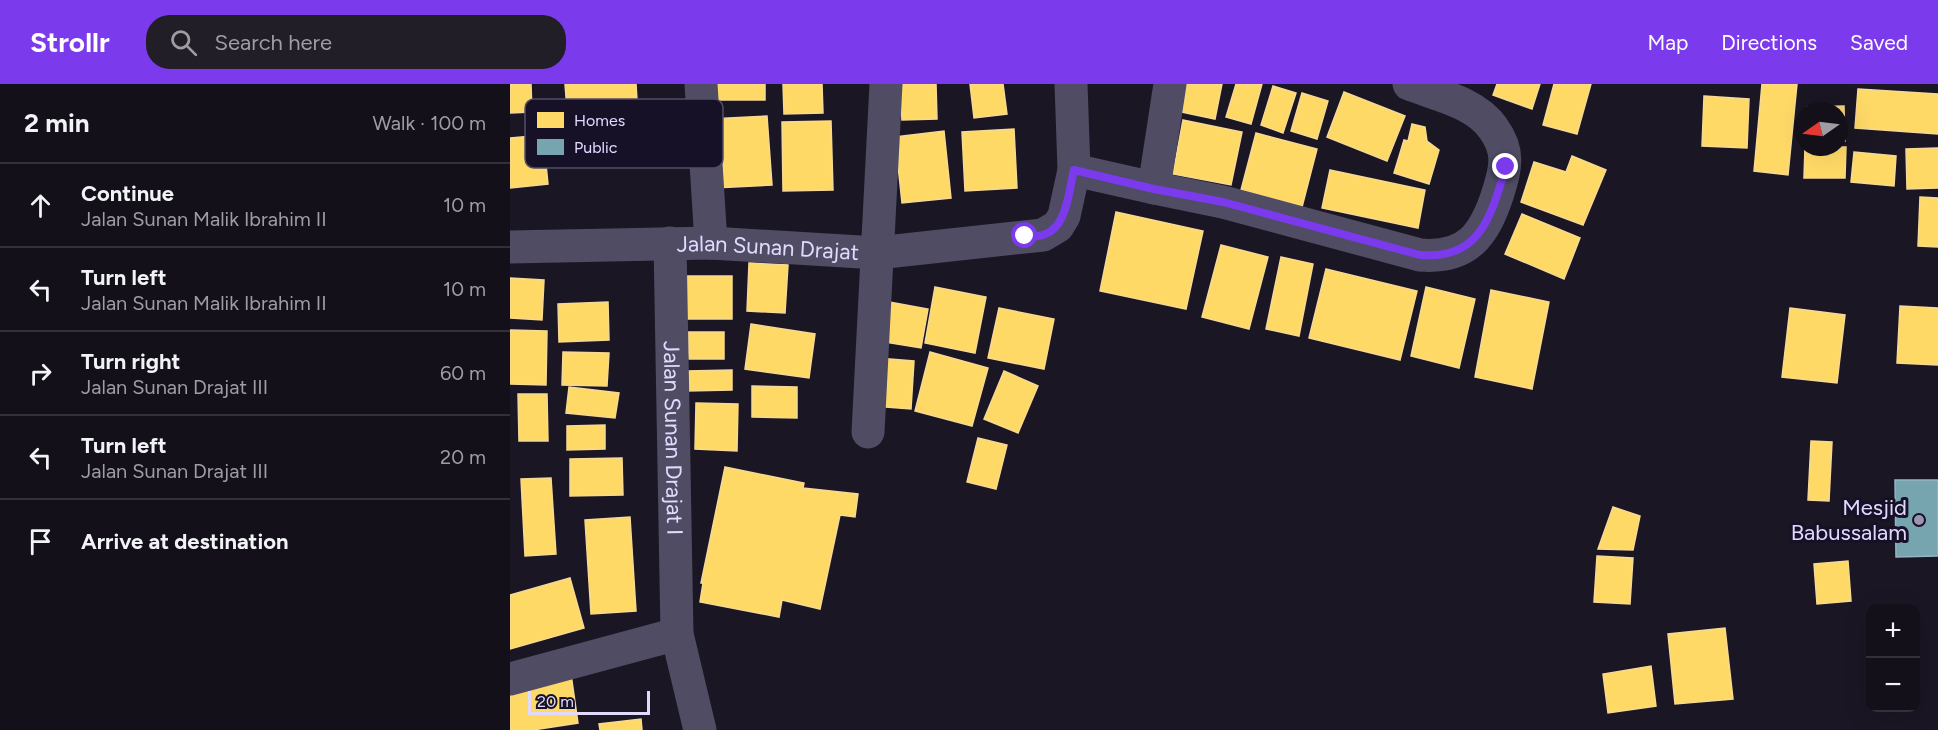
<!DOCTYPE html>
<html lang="en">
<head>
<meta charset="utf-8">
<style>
  body { margin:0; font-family:Figtree,sans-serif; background:#211e27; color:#f1f3f6 }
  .controls { position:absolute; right:18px; bottom:18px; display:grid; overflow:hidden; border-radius:12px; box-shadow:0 6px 24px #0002 }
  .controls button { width:54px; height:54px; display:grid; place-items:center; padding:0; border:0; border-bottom:2px solid #333039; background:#14101a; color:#f1f3f6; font:30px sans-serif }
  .compass { position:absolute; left:1284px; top:18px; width:54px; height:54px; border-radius:50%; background:#14101a; box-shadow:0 6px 24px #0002; rotate:256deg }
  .scale { position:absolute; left:18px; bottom:15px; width:122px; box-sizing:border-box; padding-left:6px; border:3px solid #e1dafe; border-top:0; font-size:16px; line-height:21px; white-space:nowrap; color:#e1dafe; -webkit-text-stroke:4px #171128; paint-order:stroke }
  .stop { position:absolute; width:18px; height:18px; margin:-14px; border:4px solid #7c3aed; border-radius:50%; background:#fff }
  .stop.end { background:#7c3aed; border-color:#fff; box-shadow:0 2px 6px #0008 }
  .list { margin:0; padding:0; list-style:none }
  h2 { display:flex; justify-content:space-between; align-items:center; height:78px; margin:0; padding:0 24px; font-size:26px }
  h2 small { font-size:20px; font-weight:400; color:#9d9da2 }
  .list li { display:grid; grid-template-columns:39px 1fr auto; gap:18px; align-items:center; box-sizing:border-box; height:84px; padding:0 24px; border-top:2px solid #333039 }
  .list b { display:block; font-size:22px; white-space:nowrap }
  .list p { margin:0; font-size:20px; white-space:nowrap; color:#9d9da2 }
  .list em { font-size:20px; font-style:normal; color:#9d9da2 }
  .icon { flex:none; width:33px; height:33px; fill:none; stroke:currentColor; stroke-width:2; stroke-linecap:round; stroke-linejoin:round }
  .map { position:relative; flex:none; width:1428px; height:646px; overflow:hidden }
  header { display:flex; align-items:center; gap:36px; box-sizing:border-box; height:84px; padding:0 30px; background:#7c3aed; color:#fff }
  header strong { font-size:28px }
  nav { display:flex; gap:33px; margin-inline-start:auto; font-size:21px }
  .search { width:420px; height:54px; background:#211e27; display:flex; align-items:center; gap:15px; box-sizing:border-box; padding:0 21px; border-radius:24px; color:#9d9da2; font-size:22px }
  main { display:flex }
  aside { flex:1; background:#14101a }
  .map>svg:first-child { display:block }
  .homes { fill:#ffd966; stroke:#f6d994; stroke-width:1.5 }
  .public { fill:#76a5af; stroke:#96b5c7; stroke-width:1.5 }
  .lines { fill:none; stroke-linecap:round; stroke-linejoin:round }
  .minor { stroke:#4f4c64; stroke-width:33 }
  .route { stroke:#7c3aed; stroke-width:8 }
  .poi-dot { fill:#9b95b1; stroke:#171128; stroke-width:2 }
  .labels { text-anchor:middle; stroke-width:6; stroke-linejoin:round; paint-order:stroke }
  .street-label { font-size:22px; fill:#e1dafe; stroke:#171128 }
  .poi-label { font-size:22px; fill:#e1dafe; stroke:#171128; text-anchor:end }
  .key { fill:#171128; stroke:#544d68; stroke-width:1.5 }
  .key-label { font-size:16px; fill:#e1dafe }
</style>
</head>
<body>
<header>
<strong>Strollr</strong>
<div class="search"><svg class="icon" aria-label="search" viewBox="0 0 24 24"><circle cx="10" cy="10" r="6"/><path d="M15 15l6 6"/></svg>Search here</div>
<nav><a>Map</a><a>Directions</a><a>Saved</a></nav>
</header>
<main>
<aside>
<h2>2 min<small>Walk · 100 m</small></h2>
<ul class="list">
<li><svg class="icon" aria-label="ahead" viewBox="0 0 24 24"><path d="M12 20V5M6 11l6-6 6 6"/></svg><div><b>Continue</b><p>Jalan Sunan Malik Ibrahim II</p></div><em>10 m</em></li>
<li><svg class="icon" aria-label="left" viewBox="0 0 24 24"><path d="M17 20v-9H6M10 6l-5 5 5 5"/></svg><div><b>Turn left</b><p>Jalan Sunan Malik Ibrahim II</p></div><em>10 m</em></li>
<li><svg class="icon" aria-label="right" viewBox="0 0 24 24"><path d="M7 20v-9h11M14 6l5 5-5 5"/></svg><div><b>Turn right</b><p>Jalan Sunan Drajat III</p></div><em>60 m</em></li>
<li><svg class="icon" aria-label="left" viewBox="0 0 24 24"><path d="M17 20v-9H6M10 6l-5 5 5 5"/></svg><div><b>Turn left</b><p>Jalan Sunan Drajat III</p></div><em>20 m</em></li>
<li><svg class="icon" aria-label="arrive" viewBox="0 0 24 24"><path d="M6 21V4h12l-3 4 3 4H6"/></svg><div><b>Arrive at destination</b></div></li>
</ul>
</aside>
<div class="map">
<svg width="1428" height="646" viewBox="0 0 1428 646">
  <rect width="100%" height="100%" fill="#1a1623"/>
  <!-- homes -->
  <path class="homes" d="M0,0h21l1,28 -22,1z
    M55,0h71l3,48 -70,4z
    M200,0h55v16h-54z
    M273,0h39l1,29 -39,1z
    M390,0h36l1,35 -35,1z
    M460,0h33l4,30 -33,4z
    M677,0h35l-7,35 -34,-7z
    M726,0h26l-11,40 -25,-7z
    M987,0h43l-8,25 -39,-14z
    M1044,0h37l-14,50 -34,-9z
    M1252,0h35l-9,91 -34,-4z
    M763,2l23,7 -13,40 -22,-8z
    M1348,5l80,5v40l-83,-6z
    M834,8l61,24 -18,45 -60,-24z
    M792,9l26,8 -11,38 -26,-8z
    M1194,12l45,3 -2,49 -45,-2z
    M1334,22l1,35h-6v-30h-32v-4z
    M257,32l5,69 -58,3 -5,-69z
    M673,36l59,12 -11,53 -58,-11z
    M321,37l2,69 -50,1 -1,-69z
    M902,40l13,3 2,14 12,9 -10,34 -35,-11 10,-33 4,1z
    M504,45l3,59 -52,3 -3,-59z
    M434,47l7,67 -49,5 -7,-66z
    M746,49l61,16 -15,58 -61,-17z
    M33,51l5,49 -38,4v-50z
    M1295,63h41l-1,31h-41z
    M1428,64v40l-31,1 -1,-40z
    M1344,68l42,4 -2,30 -43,-4z
    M1062,72l34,14 -23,55 -62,-23 13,-40 32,10z
    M820,86l95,20 -7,38 -96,-20z
    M1410,113l18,1v49l-20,-1z
    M606,128l87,19 -17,78 -86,-18z
    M1012,130l58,24 -16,41 -59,-25z
    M711,161l47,12 -19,72 -47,-12z
    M771,173l32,7 -14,72 -33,-7z
    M239,179l39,2 -3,48 -38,-2z
    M816,185l91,22 -17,69 -91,-22z
    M175,192h47v43h-47z
    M0,194l34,2 -2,40 -32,-2z
    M425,203l51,10 -11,56 -50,-10z
    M916,203l49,12 -16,69 -48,-12z
    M981,206l58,12 -17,87 -57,-12z
    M374,217l44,8 -7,39 -43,-7z
    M98,218l1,38 -50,2 -1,-38z
    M1390,222l38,2v57l-41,-2z
    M489,224l55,11 -10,50 -56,-11z
    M1280,224l55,7 -8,68 -55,-6z
    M241,240l64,10 -6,44 -64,-9z
    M0,246l37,1 -1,54 -36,-1z
    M178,248h36v27h-35z
    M53,268l46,1 -2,33 -45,-1z
    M420,268l58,16 -16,58 -57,-15z
    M367,274l37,3 -3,48 -38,-3z
    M222,286v20l-45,1v-20z
    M494,287l34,15 -20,47 -34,-14z
    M242,302l45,1v31l-45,-1z
    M59,303l50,6 -4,25 -49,-5z
    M8,310h29l1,47h-29z
    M186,319l42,1 -1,47 -42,-2z
    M95,341v24l-38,1v-24z
    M468,354l29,7 -11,44 -29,-7z
    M1301,357l21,1 -3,59 -21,-1z
    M112,374l1,37 -53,1v-37z
    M215,383l79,16 -1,5 55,6 -3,23 -15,-2 -20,94 -38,-9 -3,17 -79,-15 3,-19h-2z
    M41,394l5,76 -31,2 -4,-77z
    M1103,423l27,9 -7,34 -35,-1z
    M120,433l6,94 -45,3 -6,-94z
    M1087,472l36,2 -3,46 -36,-2z
    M1338,477l3,40 -34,3 -3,-40z
    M60,494l14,50 -74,21v-54z
    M1215,544l8,71 -58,5 -7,-70z
    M1141,582l5,40 -48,7 -5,-39z
    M61,590l7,49 -45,7h-23v-41z
    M131,635l1,11h-42l-1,-6z"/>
  <!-- public -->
  <path class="public" d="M1385,396h43v76l-42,1z"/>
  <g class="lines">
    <!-- minor -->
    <g class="minor">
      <path d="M191,0l10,159"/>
      <path d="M564,86l80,18 69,14 197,53c48,4 65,-21 78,-62 8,-25 12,-42 -5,-65 -18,-26 -56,-33 -84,-44"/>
      <path d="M644,104l16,-104"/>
      <path id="s1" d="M160,159l7,391 23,96"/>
      <path id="s2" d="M0,163l201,-4 166,10 166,-18 15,-9 6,-10 10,-46 -3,-86"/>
      <path d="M358,348l18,-348"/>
      <path d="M0,595l167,-45"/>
    </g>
  </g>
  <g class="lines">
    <!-- route -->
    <path class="route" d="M515,152c42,6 42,-38 49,-66l80,19 69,13 197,53c62,5 71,-41 86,-88"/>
  </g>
  <!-- markers -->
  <circle class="poi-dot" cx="1409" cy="436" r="6"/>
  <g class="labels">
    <!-- street labels -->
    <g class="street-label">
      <text dy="8" stroke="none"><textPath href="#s2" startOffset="258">Jalan Sunan Drajat</textPath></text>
      <text dy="8" stroke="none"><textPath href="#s1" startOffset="195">Jalan Sunan Drajat I</textPath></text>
    </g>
    <!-- poi labels -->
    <g class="poi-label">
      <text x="1397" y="431">Mesjid<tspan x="1397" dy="25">Babussalam</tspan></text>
    </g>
  </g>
  <!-- legend -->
  <rect x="15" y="15" width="198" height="69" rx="9" class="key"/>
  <rect x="27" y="28" width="27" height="16" fill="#ffd966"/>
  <rect x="27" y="55" width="27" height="16" fill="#76a5af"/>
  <g class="key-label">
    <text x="64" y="42">Homes</text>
    <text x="64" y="69">Public</text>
  </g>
</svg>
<div class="controls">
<button>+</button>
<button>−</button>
</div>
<svg class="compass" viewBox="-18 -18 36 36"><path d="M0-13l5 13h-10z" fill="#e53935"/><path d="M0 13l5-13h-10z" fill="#9d9da2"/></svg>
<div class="scale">20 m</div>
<div class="stop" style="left:515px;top:152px"></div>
<div class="stop end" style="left:996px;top:83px"></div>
</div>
</main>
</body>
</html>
